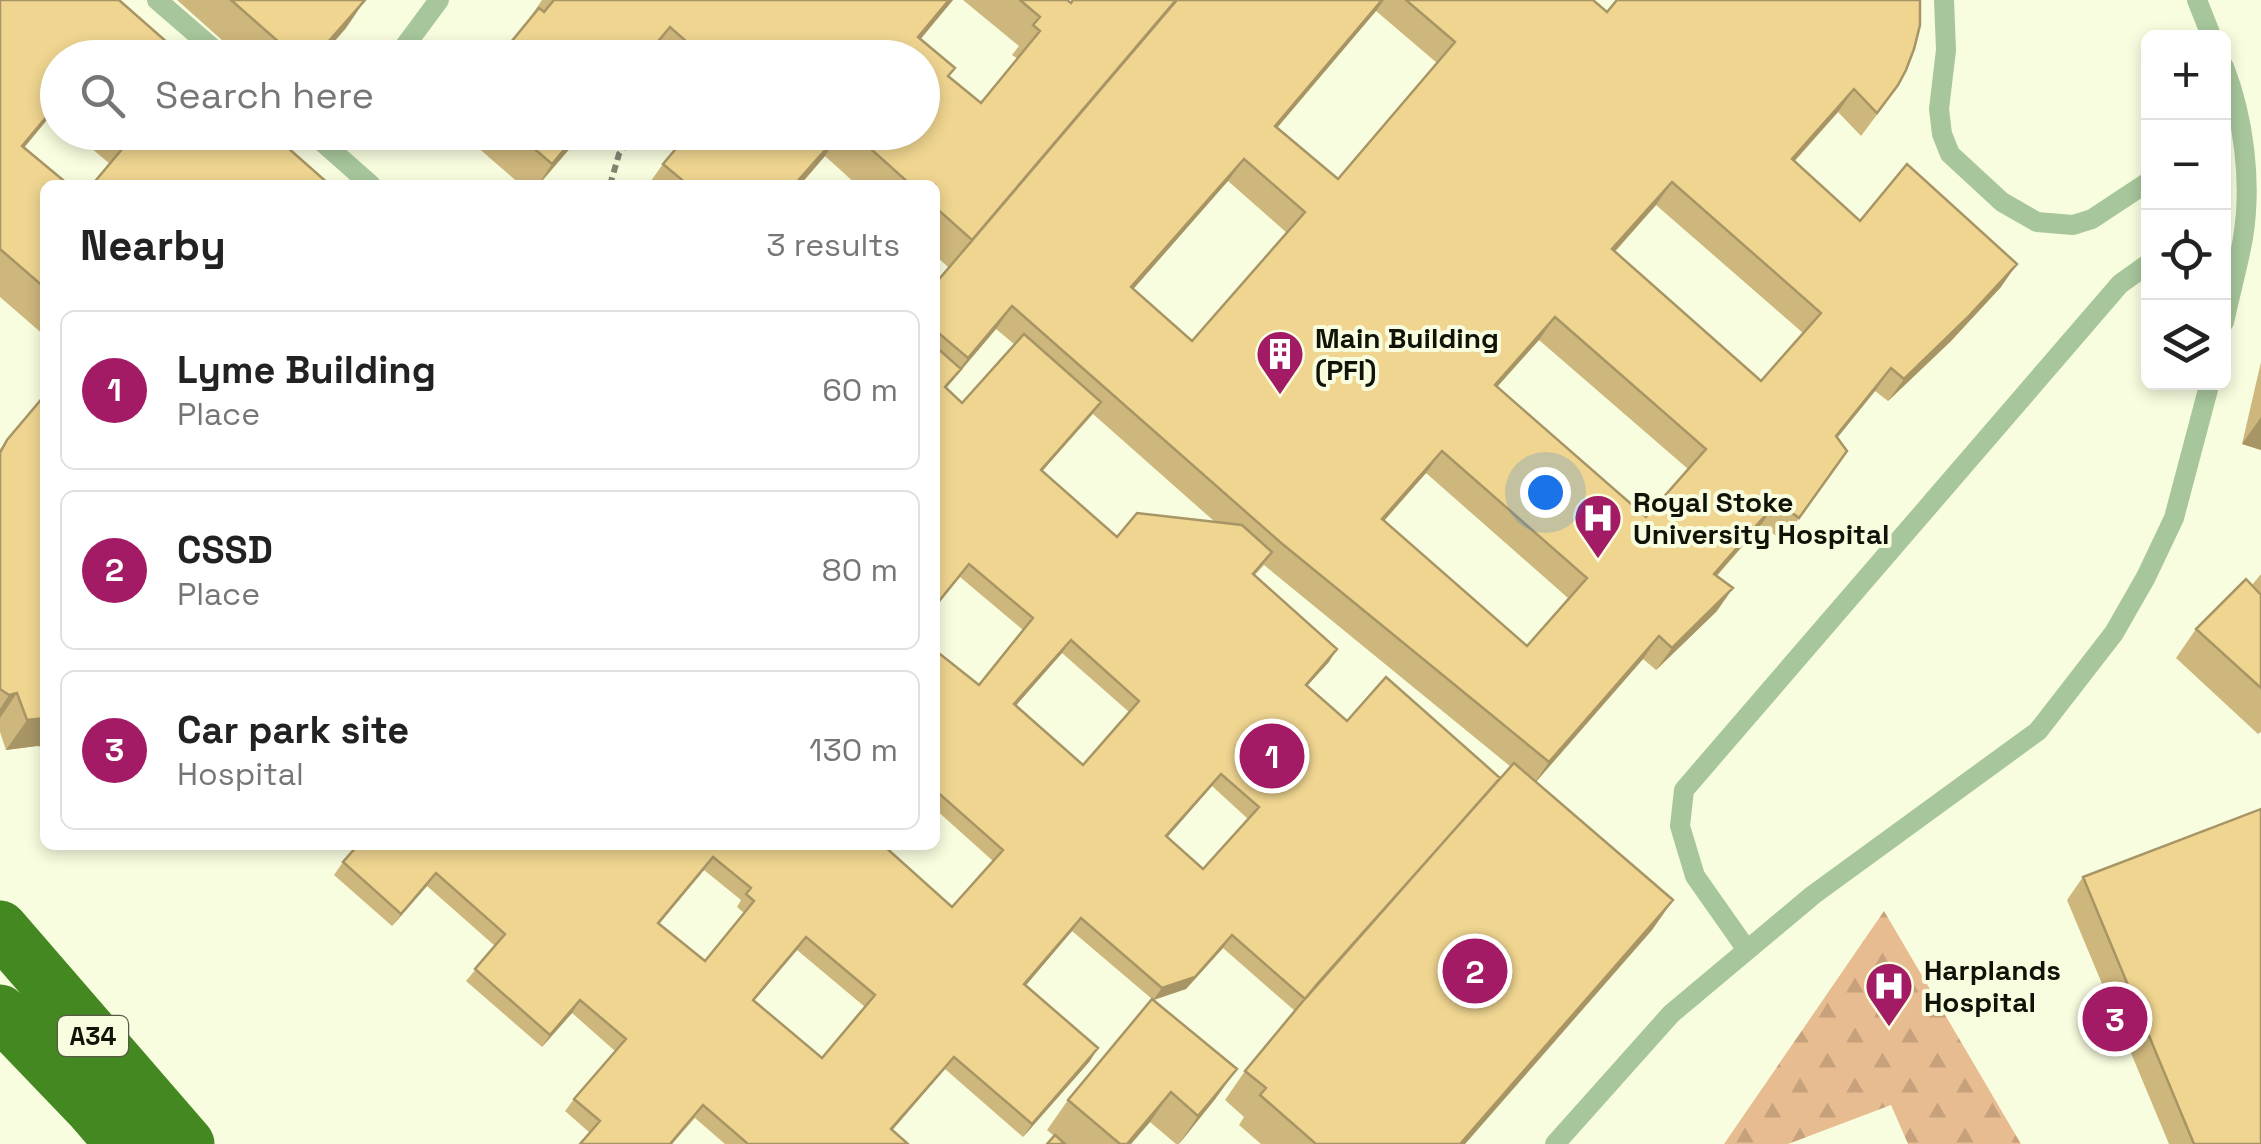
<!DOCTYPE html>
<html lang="en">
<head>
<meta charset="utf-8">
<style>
  body { margin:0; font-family:"Space Grotesk",sans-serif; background:#f6f6f6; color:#222 }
  .controls { position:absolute; right:30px; top:30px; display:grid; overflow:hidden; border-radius:15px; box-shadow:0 5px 15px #0003 }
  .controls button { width:90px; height:90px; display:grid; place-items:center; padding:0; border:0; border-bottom:2px solid #e0e0e0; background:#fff; color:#222; font:50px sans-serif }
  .you { position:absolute; left:1545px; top:492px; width:35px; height:35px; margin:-25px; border:8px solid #fff; border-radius:50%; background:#1a73e8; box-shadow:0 0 0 15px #1a73e833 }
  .badge { display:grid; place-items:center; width:65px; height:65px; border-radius:50%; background:#a41b65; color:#fff; font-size:32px; font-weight:700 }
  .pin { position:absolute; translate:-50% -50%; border:5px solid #fff; box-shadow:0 2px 10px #0006 }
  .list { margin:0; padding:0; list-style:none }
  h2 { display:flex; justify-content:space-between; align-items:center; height:130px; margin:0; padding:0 40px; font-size:42px }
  h2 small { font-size:32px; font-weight:400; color:#767676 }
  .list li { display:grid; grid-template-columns:65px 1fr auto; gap:30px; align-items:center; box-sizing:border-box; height:160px; margin:0 20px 20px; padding:0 20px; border:2px solid #e0e0e0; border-radius:15px }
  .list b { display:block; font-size:38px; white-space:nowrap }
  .list p { margin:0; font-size:32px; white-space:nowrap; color:#767676 }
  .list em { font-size:32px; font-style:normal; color:#767676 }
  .icon { flex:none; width:55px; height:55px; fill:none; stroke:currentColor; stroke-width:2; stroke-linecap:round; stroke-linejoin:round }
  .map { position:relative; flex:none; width:2261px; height:1144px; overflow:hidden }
  .search { position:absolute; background:#fff; box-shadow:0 5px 15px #0003; left:40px; top:40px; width:900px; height:110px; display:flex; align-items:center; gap:25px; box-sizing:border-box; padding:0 35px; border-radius:55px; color:#767676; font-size:38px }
  .panel { position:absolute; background:#fff; box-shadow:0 5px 15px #0003; left:40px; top:180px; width:900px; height:670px; border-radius:15px }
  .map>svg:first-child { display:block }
  .forest { fill:url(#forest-firs) }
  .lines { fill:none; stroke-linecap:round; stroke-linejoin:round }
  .path { stroke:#848672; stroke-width:6; stroke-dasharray:8 5; stroke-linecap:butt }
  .lane { stroke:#a7c69b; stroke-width:20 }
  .highway { stroke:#448821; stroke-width:55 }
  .wall { fill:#ceb77c; fill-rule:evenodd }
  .shaded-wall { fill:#a79565 }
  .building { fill:#efd590; stroke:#a79565; stroke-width:2.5; fill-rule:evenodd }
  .labels { text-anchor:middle; stroke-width:8; stroke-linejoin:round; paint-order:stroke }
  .shield { fill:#f9fddf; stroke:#575848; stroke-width:2.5 }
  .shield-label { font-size:25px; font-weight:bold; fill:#111208 }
  .poi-label { font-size:28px; font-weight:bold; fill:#111208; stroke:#f9fddf; text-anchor:start }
</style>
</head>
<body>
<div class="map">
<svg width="2261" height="1144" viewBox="0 0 2261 1144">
  <defs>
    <pattern id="forest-firs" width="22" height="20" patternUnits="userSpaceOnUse" patternTransform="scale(2.5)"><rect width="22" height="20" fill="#e8bc91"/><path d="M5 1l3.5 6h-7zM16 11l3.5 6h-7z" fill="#c6a17c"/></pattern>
  </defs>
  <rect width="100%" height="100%" fill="#f9fddf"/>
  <!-- forest -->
  <path class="forest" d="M1884,911l137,233h-113l-17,-39 -103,39h-64z"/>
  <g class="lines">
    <!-- path -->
    <path class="path" d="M610,185l9,-31 18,-22"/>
    <!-- lane -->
    <path class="lane" d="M157,0l67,58
      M1944,0l2,50 -7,59 3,25 8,20 52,48 35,20 36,3 19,-6 56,-37
      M2197,0l15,38
      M396,58l43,-58
      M2224,67c20,51 28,116 19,171 -5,28 -13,56 -19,84
      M311,132l60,53
      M1747,950l-52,-74 -15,-50 4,-36 436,-506 28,-20
      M1555,1144l116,-130 142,-119 225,-164 76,-98 32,-56 28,-59 36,-136"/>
    <!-- highway -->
    <path class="highway" d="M0,928l187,216
      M0,1012l93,97 30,35"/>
  </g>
  <!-- wall -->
  <path class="wall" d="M0,0l58,58v63l-7,-6 -27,33 21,37v151l-45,-39z
    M177,0h188l-19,28 -26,30h-78z
    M542,0h411l-33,39 29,38 32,26 37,-44 -6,-4 7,-9 -56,-46h104l4,3 2,-3h520l14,12 313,-12 -38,108 -21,28 -23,-24 -43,49 65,60 141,66 -50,54 -63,60 -13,-10 -38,47 10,13 -64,90 -22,-16 -44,51v35l-61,59 -13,-11 -107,123 137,118 -21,30 -187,214h-204l-22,-19 5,-8 -19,-17 20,-29 50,-60 -72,-63 -37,41 -32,11 62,98 -37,46h-3l-26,-22 -19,22h-84l7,-8 -7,-6 21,-30 84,-101 -80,-68 -46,54 64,76 -67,76 -78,-68 -53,61 16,14h-183l-30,-26 -23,26h-92l10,-11 -25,-22 9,-12 41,-48 -43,-38 -30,34 -76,-66 29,-35 -68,-60 -35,40 -58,-51 9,-13 542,-14 67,59 41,-46 -58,-52v-159l44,35 44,-55 -63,-53 -25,31v-324l14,-16 -14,-13v-70h-78l-32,-29 -25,29h-152l15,-21 27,-32h232v-74h-273l-122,-36zM1376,11l61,52 -99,116 -61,-51zM1228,181l59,52 -95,108 -59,-52zM1656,205l147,128 -42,48 -146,-129zM996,329l18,15 -52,59 -16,-15zM1539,340l149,129 -42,48 -149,-130zM1093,414l122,108 -98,15 -75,-66zM1426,473l142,125 -41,48 -143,-125zM1264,565l247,202 -11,11 -153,-57 -40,-35 30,-37 -83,-73zM1062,653l67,59 -46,53 -67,-60zM1212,786l36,33 -45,50 -36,-32zM704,870l37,30 -4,7 7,6 -39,48 -46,-37zM797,950l68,57 -43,51 -68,-57z
    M72,132h198l-160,32z
    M460,132h124l-45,53h-18z
    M2261,362v88l-19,-6z
    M45,395v352l-8,-1 -31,4 -6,-18v-283z
    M2261,574v158l-3,2 -82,-76 20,-29 56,-44z
    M2083,877l178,267h-92l-102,-244z"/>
  <!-- shaded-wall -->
  <path class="shaded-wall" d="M365,0l-19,28 -26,30h-6z
    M949,0h4l-48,58 13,-21z
    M1382,0h2l-8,11 -117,138 16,-23z
    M670,27l-21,30 -5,1z
    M1854,89l-16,23 -62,69 16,-22z
    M58,103v3l-7,9 -50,60 21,-29z
    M579,132h5l-46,53 14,-21z
    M841,132l-16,24 -25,29h-6z
    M1244,159l-16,22 -113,129 16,-23z
    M1672,182l-16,23 -60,67 16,-23z
    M2017,264l-16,23 -50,54 -63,60 16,-22z
    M1012,306l-16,23 -60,71 32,-42z
    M1555,317l-16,23 -60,67 16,-22z
    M1891,368l-16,23 -55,68 16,-23z
    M1101,402l-9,12 -60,69 9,-13z
    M2261,417v33l-19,-6z
    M1442,451l-16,22 -60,68 16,-22z
    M1777,502l-16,23 -63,71 16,-22z
    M1733,588l-16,23 -61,59 16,-22z
    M1659,636l-16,23 -110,126 16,-23z
    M1071,640l-9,13 -56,64 8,-13z
    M1337,649l-8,13 -32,35 9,-12z
    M17,693l-17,25v-9l9,-14z
    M45,718v29l-8,-1 -31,4 21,-30z
    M1221,774l-9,12 -55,63 9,-13z
    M713,857l-9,13 -55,66 9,-13z
    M436,873l-9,13 -35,40 9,-12z
    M1673,900l-21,30 -187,214h-5z
    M1081,918l-9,13 -56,66 8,-13z
    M1232,935l-9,13 -37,41 -33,11 9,-12z
    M806,937l-9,13 -53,62 9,-12z
    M580,1000l-8,13 -30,34 8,-12z
    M1098,1048l-8,13 -67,76 9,-13z
    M954,1057l-9,12 -63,73 9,-13z
    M1237,1069l-21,29 -37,46 19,-28z
    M1171,1092l-21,30 -19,22h-4z
    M703,1105l-31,39h-2z"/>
  <!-- building -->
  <path class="building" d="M0,0h119l66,58h-127v45l-36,43 47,39h-24v103l-45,-39z
    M231,0h134l-51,58h-17z
    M554,0h395l-31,37 37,31 -7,8 33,27 59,-72 -7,-6 7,-8 -20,-17h47l4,3 2,-3h103l-204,240 -37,-33v-22h-24l-59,-53h70v-74h-217l-35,-31 -26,31h-146l41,-50 5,4z
    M1177,0h205l-107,126 63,53 117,-137 -49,-42h187l14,12 10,-12h303v25l-6,24 -8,21 -8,15 -21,28 -23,-24 -62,70 68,62 47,-57 110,100 -50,54 -63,61 -13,-11 -55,68 11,15 -48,67 -22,-16 -63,72 19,14 -61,60 -13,-12 -110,126 -269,-220 -268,-236 -44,52 -33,-28v-46zM1244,159l61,53 -113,129 -61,-54zM1672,182l149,131 -60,68 -149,-132zM1555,317l151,132 -60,68 -151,-132zM1442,451l145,127 -60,68 -145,-127z
    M128,132h142l60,53h-238l41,-49z
    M515,132h64l-27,32z
    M690,132h151l-47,53h-106l-25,-21z
    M1024,334l77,68 -60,68 76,67 20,-24 105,12 30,27 -19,22 84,75 -31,36 41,36 39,-44 114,101 -195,221 -73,-64 -37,42 -33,11 -81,-70 -57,66 74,64 -66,76 -78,-67 -63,72 17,15h-160l-45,-39 -33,39h-90l20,-23 -26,-22 52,-60 -46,-39 -30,35 -75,-66 30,-35 -69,-61 -35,41 -58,-52 15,-17h527l-1,1 68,61 51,-57 -68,-60v-140l44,35 54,-67 -64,-54 -34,42v-260l26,23 -16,18 17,16zM1071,640l68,61 -56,64 -69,-61zM1221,774l38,33 -56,62 -37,-33zM713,857l38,31 -5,6 8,7 -49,60 -47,-38zM806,937l69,58 -53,63 -69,-58z
    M45,395v323l-18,2 -10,-27 -8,2 -9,-6v-236l7,-13z
    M2246,579l15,16v93l-65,-59z
    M1514,763l159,137 -213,244h-144l-56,-49 6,-7 -21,-17 73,-88z
    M2261,809v335h-67l-111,-267z
    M1152,999l85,70 -39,47 -27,-24 -44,52h-7l-52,-44z
    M1055,1135l10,9h-18z"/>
  <!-- icons -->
  <defs>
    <g id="building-pin" transform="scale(2.5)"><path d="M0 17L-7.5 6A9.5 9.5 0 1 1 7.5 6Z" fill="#a41b65" stroke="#f9fddf"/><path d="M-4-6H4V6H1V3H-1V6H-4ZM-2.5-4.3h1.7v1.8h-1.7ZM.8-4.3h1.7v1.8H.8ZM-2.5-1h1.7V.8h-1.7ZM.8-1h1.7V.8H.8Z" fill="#fff"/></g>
    <g id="hospital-pin" transform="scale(2.5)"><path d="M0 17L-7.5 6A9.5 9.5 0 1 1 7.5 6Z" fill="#a41b65" stroke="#f9fddf"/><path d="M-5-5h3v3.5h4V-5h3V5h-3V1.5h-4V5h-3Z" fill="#fff"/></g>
  </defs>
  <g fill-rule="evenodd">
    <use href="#building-pin" x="1280" y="354"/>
    <use href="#hospital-pin" x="1598" y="518"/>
    <use href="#hospital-pin" x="1889" y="986"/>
  </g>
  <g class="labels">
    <!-- shield labels -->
    <rect class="shield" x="58" y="1016" width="70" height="40" rx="8"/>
    <g class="shield-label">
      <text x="93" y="1045">A34</text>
    </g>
    <!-- poi labels -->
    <g class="poi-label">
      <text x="1315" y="348">Main Building<tspan x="1315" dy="32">(PFI)</tspan></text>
      <text x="1633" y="512">Royal Stoke<tspan x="1633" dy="32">University Hospital</tspan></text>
      <text x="1924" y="980">Harplands<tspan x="1924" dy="32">Hospital</tspan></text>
    </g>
  </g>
</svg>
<div class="controls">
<button>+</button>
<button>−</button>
<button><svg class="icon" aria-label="locate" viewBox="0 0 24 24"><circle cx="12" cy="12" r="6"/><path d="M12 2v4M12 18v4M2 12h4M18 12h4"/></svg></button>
<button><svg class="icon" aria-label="layers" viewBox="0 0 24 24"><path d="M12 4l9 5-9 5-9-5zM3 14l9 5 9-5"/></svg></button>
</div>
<div class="you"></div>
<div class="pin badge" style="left:1272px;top:756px">1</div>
<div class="pin badge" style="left:1475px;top:971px">2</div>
<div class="pin badge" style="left:2115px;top:1019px">3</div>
<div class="search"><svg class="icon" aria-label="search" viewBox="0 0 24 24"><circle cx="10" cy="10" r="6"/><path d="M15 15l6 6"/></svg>Search here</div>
<section class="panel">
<h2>Nearby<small>3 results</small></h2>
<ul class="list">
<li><span class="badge">1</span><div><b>Lyme Building</b><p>Place</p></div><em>60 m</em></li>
<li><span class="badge">2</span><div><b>CSSD</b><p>Place</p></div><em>80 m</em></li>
<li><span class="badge">3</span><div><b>Car park site</b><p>Hospital</p></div><em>130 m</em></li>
</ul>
</section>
</div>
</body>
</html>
